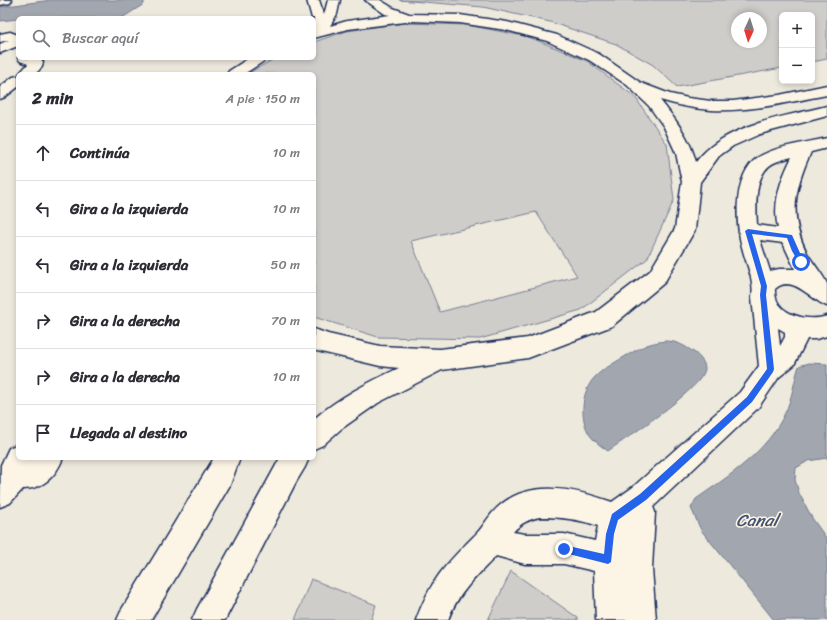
<!DOCTYPE html>
<html lang="es">
<head>
<meta charset="utf-8">
<style>
  body { margin:0; font-family:Sriracha,sans-serif; background:#f2f2f3; color:#2b2b33 }
  .controls { position:absolute; right:12px; top:12px; display:grid; overflow:hidden; border-radius:6px; box-shadow:0 2px 6px #0003 }
  .controls button { width:36px; height:36px; display:grid; place-items:center; padding:0; border:0; border-bottom:1px solid #e1e1e2; background:#fff; color:#2b2b33; font:20px sans-serif }
  .compass { position:absolute; left:731px; top:12px; width:36px; height:36px; border-radius:50%; background:#fff; box-shadow:0 2px 6px #0003; rotate:184deg }
  .stop { position:absolute; width:12px; height:12px; margin:-9px; border:3px solid #2563eb; border-radius:50%; background:#fff }
  .stop.end { background:#2563eb; border-color:#fff; box-shadow:0 1px 4px #0008 }
  .list { margin:0; padding:0; list-style:none }
  h2 { display:flex; justify-content:space-between; align-items:center; height:52px; margin:0; padding:0 16px; font-size:17px }
  h2 small { font-size:13px; font-weight:400; color:#7c7c81 }
  .list li { display:grid; grid-template-columns:26px 1fr auto; gap:12px; align-items:center; box-sizing:border-box; height:56px; padding:0 16px; border-top:1px solid #e1e1e2 }
  .list b { display:block; font-size:15px; white-space:nowrap }
  .list em { font-size:13px; font-style:normal; color:#7c7c81 }
  .icon { flex:none; width:22px; height:22px; fill:none; stroke:currentColor; stroke-width:2; stroke-linecap:round; stroke-linejoin:round }
  .map { position:relative; flex:none; width:827px; height:620px; overflow:hidden }
  .search { position:absolute; background:#fff; box-shadow:0 2px 6px #0003; left:16px; top:16px; width:300px; height:44px; display:flex; align-items:center; gap:10px; box-sizing:border-box; padding:0 14px; border-radius:6px; color:#7c7c81; font-size:15px }
  .panel { position:absolute; background:#fff; box-shadow:0 2px 6px #0003; left:16px; top:72px; width:300px; height:388px; border-radius:6px }
  .map>svg:first-child { display:block }
  .green { fill:#cfcdca; stroke:#757e94; fill-rule:evenodd }
  .water { fill:#a2a7af; stroke:#6c778f }
  .lines { fill:none; stroke-linecap:round; stroke-linejoin:round }
  .minor-casing { stroke:#1b2f5e; stroke-width:3 }
  .minor { fill:#fcf5e5; fill-rule:evenodd }
  .route { fill:#2563eb }
  .labels { text-anchor:middle; stroke-width:3; stroke-linejoin:round; paint-order:stroke }
  .near-water-label { font-size:17px; font-style:italic; fill:#445376; stroke:#fcf5e5 }
</style>
</head>
<body>
<div class="map">
<svg width="827" height="620" viewBox="0 0 827 620">
  <rect width="100%" height="100%" fill="#eee9dd"/>
  <filter id="ink" filterUnits="userSpaceOnUse"><feTurbulence type="fractalNoise" baseFrequency=".025" numOctaves="2"/><feDisplacementMap in="SourceGraphic" scale="8" xChannelSelector="R" yChannelSelector="G"/><feConvolveMatrix kernelMatrix="1 2 1 2 8 2 1 2 1" color-interpolation-filters="sRGB"/></filter>
  <g filter="url(#ink)">
    <!-- green -->
    <path class="green" d="M399,0h428v59l-15,3v-47h-30v53l-105,19 -24,-22 -37,-21 -66,-22 -67,-15zM737,18h24v24h-24z
      M404,23l63,2 62,12 58,24 48,36 32,47 7,56 -27,59 -66,51 -101,29 -102,-2 -64,-20v-243h-67l29,-16h38v-16l33,-11zM536,212l41,64 -137,36 -29,-71z
      M511,571l67,47v2h-90z
      M311,579l65,26 -5,15h-76z"/>
    <!-- water -->
    <path class="water" d="M51,0h93v4l-22,14h-104v1l-18,2v-14z
      M665,341c12,0 20,5 30,12 4,3 10,10 10,15 1,18 -80,71 -97,83 -7,-5 -16,-11 -20,-19 -9,-17 -6,-44 9,-57 7,-7 40,-26 50,-30 5,-2 12,-3 18,-4z
      M809,363l18,1v94l-19,3 -12,7 -1,12 4,13 13,25 15,21v81h-53l-73,-90 -10,-22 5,-9c33,-23 72,-48 89,-86 7,-14 9,-32 14,-47z"/>
    <g class="lines">
      <!-- minor casing -->
      <g class="minor-casing">
        <path id="minor" d="M0,0h12l-2,3 -10,2z
          M307,0h12l5,15 4,-15h12l-3,14 -7,12 17,-5 43,-6 -5,-1 -20,-14h15l13,8 16,6 51,1 47,7 50,13 42,19 42,29 29,11 18,4 23,3h22l46,-6 48,-10v10c-38,7 -77,17 -116,15 -17,-1 -34,-5 -51,-10 15,19 30,38 36,62 28,-38 88,-45 131,-56v10l-67,18 -27,12 -14,10 -19,26 -5,48 -31,53 -52,43 -84,32 -86,12 -64,33 -37,26 -18,16 -9,4v-30c25,-22 55,-37 85,-51l-19,-2 -63,-15 -3,-1v-21l14,5 52,12 60,3 88,-11 68,-26 54,-41 25,-42 7,-47 -6,-29 -12,-26 -15,-21 -22,-21 -38,-25 -42,-19 -41,-11 -46,-7 -47,-2 -65,8 -34,9v-20h-2z
          M10,32l8,3v11l-18,7v-9l9,-4 -9,2v-8z
          M18,58l23,1 2,3 -1,5 -7,7h-16l9,-10 -8,-3z
          M249,58h17l-2,3 -20,13h-17l2,-3z
          M18,76v11l-13,10 -5,2v-12l13,-10z
          M827,138v10l-16,4c-16,35 -23,64 -4,101 5,9 17,23 20,31 0,5 0,16 0,22 -15,-5 -35,-33 -52,-17 -2,25 32,34 52,27v20l-11,3h-9l-13,26 -15,12 -21,31 -105,99 2,5 -3,57 4,51h-60l-2,-49 -30,-7h-39l-29,-8c-19,20 -39,38 -48,64h-32c15,-40 28,-54 58,-84 9,-8 14,-20 23,-28 31,-30 79,-19 115,-6l21,-15 107,-95 19,-26 -7,-69c3,-17 -6,-33 -10,-50 -7,-26 -9,-78 20,-92 20,-10 44,-12 65,-17zM792,157c-11,22 -20,46 -14,71l-21,-3c-1,-18 -3,-46 12,-59 6,-5 16,-7 23,-9zM760,240l23,3 12,26h-16l-9,2zM778,328l7,4v5l-5,9zM540,517c20,0 39,2 58,9l-3,15 -31,-7h-39l-12,-2c8,-9 16,-13 27,-15z
          M18,444v14h13l-1,3 3,-3h30c-7,18 -20,31 -40,31l-13,14 -10,4 1,-42 8,-17z
          M214,458h26l-10,27 -79,135h-34l5,-11z
          M280,458h29l-4,9 -9,15 -71,138h-33l5,-11z"/>
      </g>
      <!-- minor -->
      <use href="#minor" class="minor"/>
    </g>
  </g>
  <!-- route -->
  <path class="route" d="M748,229l44,6 12,27 -1,1h-4l-7,-12 -5,-13 -35,-4 15,52 -1,9 8,74 -1,3 -21,30 -106,98 -28,20 -4,14 -3,28 -3,2 -47,-12 -1,-3 1,-3 3,-1 40,9 2,-20 6,-20 28,-20 107,-97 20,-28 -7,-74 1,-9 -16,-55z"/>
  <g class="labels">
    <!-- near-water labels -->
    <g class="near-water-label">
      <text x="757" y="526">Canal</text>
    </g>
  </g>
</svg>
<div class="controls">
<button>+</button>
<button>−</button>
</div>
<svg class="compass" viewBox="-18 -18 36 36"><path d="M0-13l5 13h-10z" fill="#e53935"/><path d="M0 13l5-13h-10z" fill="#7c7c81"/></svg>
<div class="stop" style="left:801px;top:262px"></div>
<div class="stop end" style="left:564px;top:549px"></div>
<div class="search"><svg class="icon" aria-label="search" viewBox="0 0 24 24"><circle cx="10" cy="10" r="6"/><path d="M15 15l6 6"/></svg>Buscar aquí</div>
<section class="panel">
<h2>2 min<small>A pie · 150 m</small></h2>
<ul class="list">
<li><svg class="icon" aria-label="ahead" viewBox="0 0 24 24"><path d="M12 20V5M6 11l6-6 6 6"/></svg><div><b>Continúa</b></div><em>10 m</em></li>
<li><svg class="icon" aria-label="left" viewBox="0 0 24 24"><path d="M17 20v-9H6M10 6l-5 5 5 5"/></svg><div><b>Gira a la izquierda</b></div><em>10 m</em></li>
<li><svg class="icon" aria-label="left" viewBox="0 0 24 24"><path d="M17 20v-9H6M10 6l-5 5 5 5"/></svg><div><b>Gira a la izquierda</b></div><em>50 m</em></li>
<li><svg class="icon" aria-label="right" viewBox="0 0 24 24"><path d="M7 20v-9h11M14 6l5 5-5 5"/></svg><div><b>Gira a la derecha</b></div><em>70 m</em></li>
<li><svg class="icon" aria-label="right" viewBox="0 0 24 24"><path d="M7 20v-9h11M14 6l5 5-5 5"/></svg><div><b>Gira a la derecha</b></div><em>10 m</em></li>
<li><svg class="icon" aria-label="arrive" viewBox="0 0 24 24"><path d="M6 21V4h12l-3 4 3 4H6"/></svg><div><b>Llegada al destino</b></div></li>
</ul>
</section>
</div>
</body>
</html>
